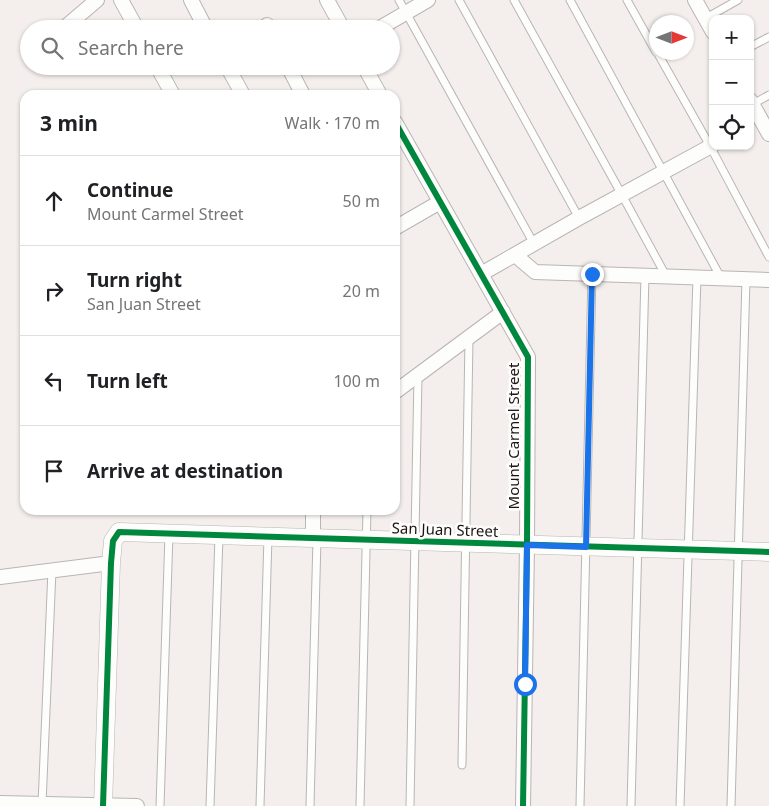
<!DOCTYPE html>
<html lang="en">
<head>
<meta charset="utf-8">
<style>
  body { margin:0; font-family:"Noto Sans",sans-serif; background:#f6f6f6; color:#202124 }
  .controls { position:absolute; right:15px; top:15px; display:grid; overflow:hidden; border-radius:10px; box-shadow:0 1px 4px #0004 }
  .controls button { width:45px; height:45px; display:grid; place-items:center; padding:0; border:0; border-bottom:1px solid #e0e0e0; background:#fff; color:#202124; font:25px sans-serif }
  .compass { position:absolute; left:649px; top:15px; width:45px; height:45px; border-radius:50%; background:#fff; box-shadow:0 1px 4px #0004; rotate:90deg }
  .stop { position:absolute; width:15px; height:15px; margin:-11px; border:4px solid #1a73e8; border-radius:50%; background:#fff }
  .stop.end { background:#1a73e8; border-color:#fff; box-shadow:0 1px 5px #0008 }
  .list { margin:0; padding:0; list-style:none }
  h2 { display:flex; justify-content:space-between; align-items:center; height:65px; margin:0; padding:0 20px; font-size:21px }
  h2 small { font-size:16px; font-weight:400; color:#757577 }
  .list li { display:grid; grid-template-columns:32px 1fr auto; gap:15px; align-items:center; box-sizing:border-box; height:90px; padding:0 20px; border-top:1px solid #e0e0e0 }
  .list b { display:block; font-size:19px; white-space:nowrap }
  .list p { margin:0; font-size:16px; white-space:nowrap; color:#757577 }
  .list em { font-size:16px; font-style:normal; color:#757577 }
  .icon { flex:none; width:28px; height:28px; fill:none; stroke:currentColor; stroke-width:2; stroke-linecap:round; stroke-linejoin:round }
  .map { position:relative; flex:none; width:769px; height:806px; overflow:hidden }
  .search { position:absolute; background:#fff; box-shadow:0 1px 4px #0004; left:20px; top:20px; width:380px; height:55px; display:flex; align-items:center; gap:12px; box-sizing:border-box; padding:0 18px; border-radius:28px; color:#757577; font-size:19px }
  .panel { position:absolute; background:#fff; box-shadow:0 1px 4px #0004; left:20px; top:90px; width:380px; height:425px; border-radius:15px }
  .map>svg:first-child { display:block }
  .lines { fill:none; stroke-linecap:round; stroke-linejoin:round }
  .service-casing { stroke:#b9b5b3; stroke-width:9 }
  .minor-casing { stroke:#b9b5b3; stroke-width:16 }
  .tertiary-casing { stroke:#b9b5b3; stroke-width:19 }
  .service { stroke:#fdfdfc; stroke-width:7 }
  .minor { stroke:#fdfdfc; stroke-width:14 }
  .tertiary { stroke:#fdfdfc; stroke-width:18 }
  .cycleway-casing { stroke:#fffdfc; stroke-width:9 }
  .cycleway { stroke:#00873e; stroke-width:6 }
  .route { stroke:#1a73e8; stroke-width:6 }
  .labels { text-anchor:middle; stroke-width:5; stroke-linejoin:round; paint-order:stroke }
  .street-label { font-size:15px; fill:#181513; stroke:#fffdfc }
</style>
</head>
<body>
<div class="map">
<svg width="769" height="806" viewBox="0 0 769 806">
  <rect width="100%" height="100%" fill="#f4efec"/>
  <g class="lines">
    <!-- service casing -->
    <g class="service-casing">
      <path id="service" d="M399,0l135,244
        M459,0l120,218
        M514,0l108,195 44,81
        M570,0l151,278
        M627,0l29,52
        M706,18l32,-18
        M750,47l19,-10
        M657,52l53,94 59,111
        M753,104l16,-9
        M462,765l7,-427
        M42,804l10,-234
        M160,806l9,-272
        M210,806l9,-270
        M260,806l8,-269
        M310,806l7,-267
        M360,806l7,-296
        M410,806l8,-431
        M580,806l12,-533
        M631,806l14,-531
        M680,806l17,-529
        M731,806l15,-527"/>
    </g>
    <!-- minor casing -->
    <g class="minor-casing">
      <path id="minor" d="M121,0l16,29
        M191,0l15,29
        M327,0l16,29
        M695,0l18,32
        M267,25l2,4
        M63,29l34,-29
        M378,29l50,-29
        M157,66l16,29
        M227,66l16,29
        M288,66l15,29
        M364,66l16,29
        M750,100l19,34
        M395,122l133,235 -1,188 -4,261
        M395,228l45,-26
        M515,255l20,17 234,8
        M481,274l98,-56 134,-73
        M395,392l108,-80
        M313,538v-28
        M0,577l111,-14
        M0,803l137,3"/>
    </g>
    <!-- tertiary casing -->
    <g class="tertiary-casing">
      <path id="tertiary" d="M103,806l8,-243 2,-22 6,-9 650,20"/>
    </g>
    <!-- service -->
    <use href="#service" class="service"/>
    <!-- minor -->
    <use href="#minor" class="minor"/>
    <!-- tertiary -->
    <use href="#tertiary" class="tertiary"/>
    <!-- cycleway casing -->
    <g class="cycleway-casing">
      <path id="cycleway" d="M395,122l133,235 -1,188 -4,261
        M103,806l8,-243 2,-22 6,-9 650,20"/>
    </g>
    <!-- cycleway -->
    <use href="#cycleway" class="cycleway"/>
  </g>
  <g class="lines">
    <!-- route -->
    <path class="route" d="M525,684l2,-139 59,2 6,-273"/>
  </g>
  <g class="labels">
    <!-- street labels -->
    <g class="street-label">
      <text transform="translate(514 436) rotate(-90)" y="5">Mount Carmel Street</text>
      <text transform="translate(445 530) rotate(2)" y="5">San Juan Street</text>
    </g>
  </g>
</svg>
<div class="controls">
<button>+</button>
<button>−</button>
<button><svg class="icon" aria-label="locate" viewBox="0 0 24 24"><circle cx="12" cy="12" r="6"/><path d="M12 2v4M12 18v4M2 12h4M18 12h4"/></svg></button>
</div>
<svg class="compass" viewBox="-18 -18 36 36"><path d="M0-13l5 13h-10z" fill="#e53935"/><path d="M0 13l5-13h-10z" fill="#757577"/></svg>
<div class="stop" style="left:525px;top:684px"></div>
<div class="stop end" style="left:592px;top:274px"></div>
<div class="search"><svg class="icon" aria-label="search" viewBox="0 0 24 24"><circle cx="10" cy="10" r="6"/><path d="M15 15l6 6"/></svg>Search here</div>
<section class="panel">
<h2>3 min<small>Walk · 170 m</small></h2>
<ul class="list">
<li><svg class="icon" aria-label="ahead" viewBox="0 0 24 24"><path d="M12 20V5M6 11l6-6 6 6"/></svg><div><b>Continue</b><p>Mount Carmel Street</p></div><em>50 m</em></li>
<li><svg class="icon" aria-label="right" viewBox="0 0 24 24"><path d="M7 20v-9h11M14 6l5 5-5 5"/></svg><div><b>Turn right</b><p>San Juan Street</p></div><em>20 m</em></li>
<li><svg class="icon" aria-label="left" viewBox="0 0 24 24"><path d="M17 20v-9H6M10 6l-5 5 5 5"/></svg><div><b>Turn left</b></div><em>100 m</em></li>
<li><svg class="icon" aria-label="arrive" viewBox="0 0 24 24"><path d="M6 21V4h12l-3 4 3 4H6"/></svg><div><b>Arrive at destination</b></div></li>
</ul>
</section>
</div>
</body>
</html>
